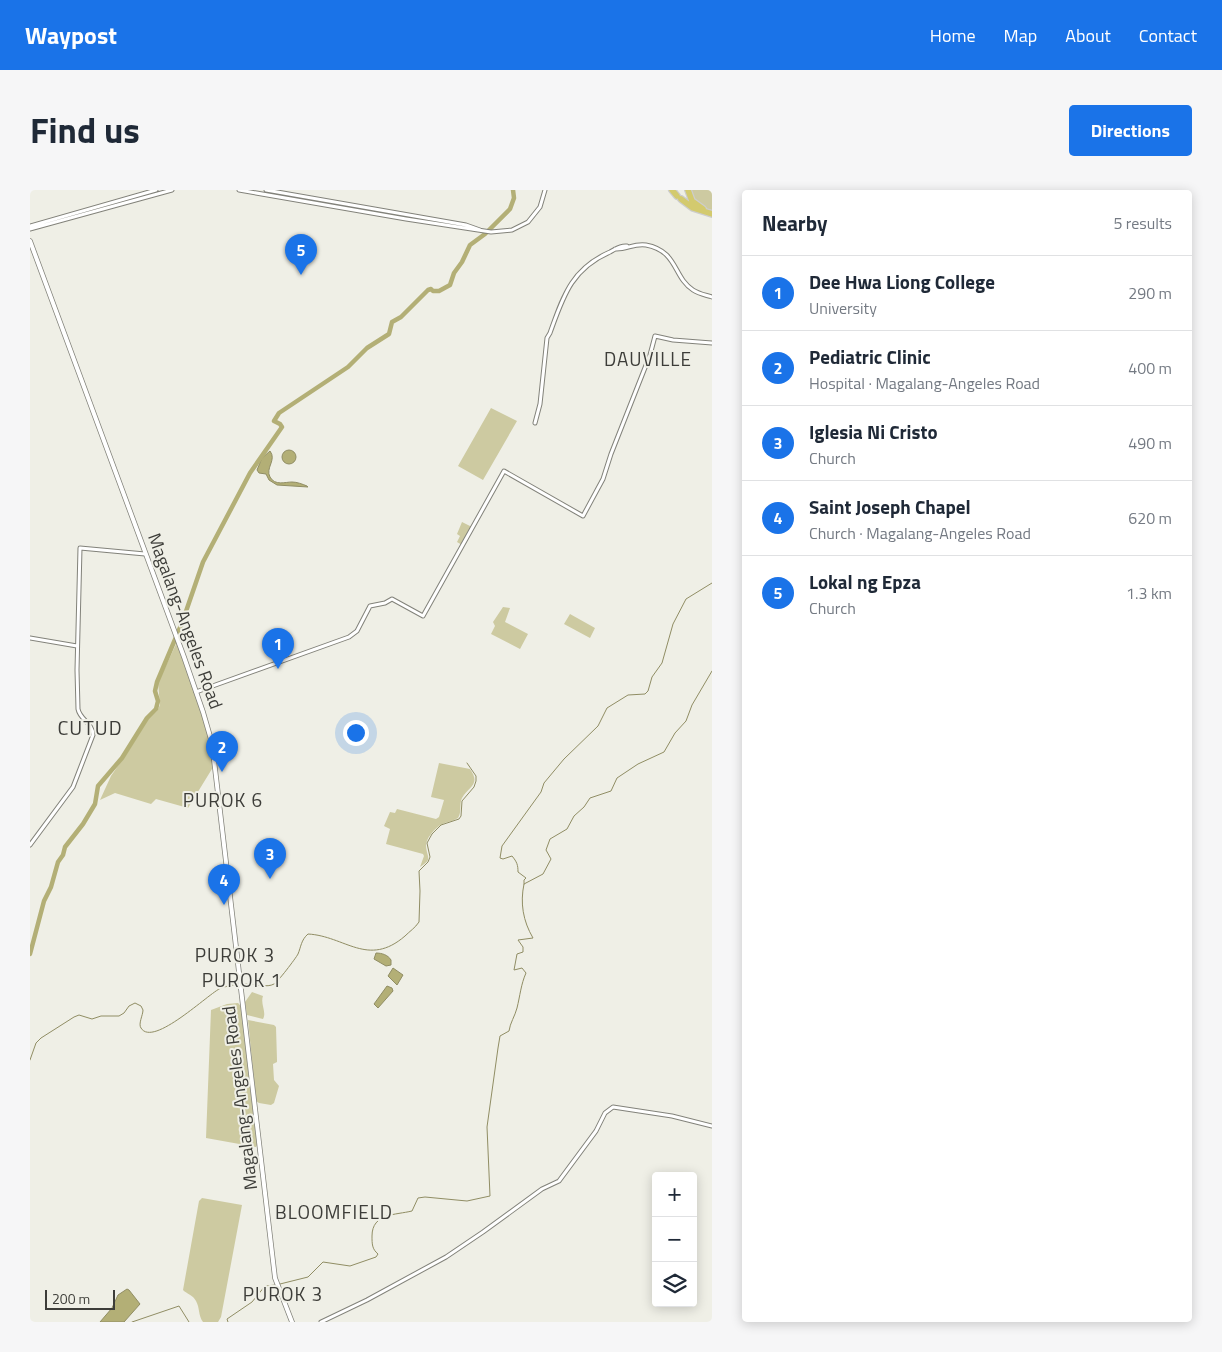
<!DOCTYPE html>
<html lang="en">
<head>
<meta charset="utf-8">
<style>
  body { margin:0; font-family:"Titillium Web",sans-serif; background:#f6f6f7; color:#1f2937 }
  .controls { position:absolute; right:15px; bottom:15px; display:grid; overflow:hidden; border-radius:5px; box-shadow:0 2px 12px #0003 }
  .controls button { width:45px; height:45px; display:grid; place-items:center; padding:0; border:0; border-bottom:1px solid #e0e1e3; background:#fff; color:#1f2937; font:25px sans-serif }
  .scale { position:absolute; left:15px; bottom:12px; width:70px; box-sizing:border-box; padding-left:5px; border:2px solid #3d3d39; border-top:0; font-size:14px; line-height:18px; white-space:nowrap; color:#3d3d39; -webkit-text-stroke:4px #efefe6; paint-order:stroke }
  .you { position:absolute; left:325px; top:542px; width:18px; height:18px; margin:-12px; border:4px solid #fff; border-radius:50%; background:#1a73e8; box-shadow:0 0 0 8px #1a73e833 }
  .badge { display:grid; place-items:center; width:32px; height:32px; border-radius:50%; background:#1a73e8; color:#fff; font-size:16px; font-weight:700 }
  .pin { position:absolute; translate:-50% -41px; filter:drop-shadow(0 1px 2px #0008) }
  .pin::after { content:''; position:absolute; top:26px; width:18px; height:15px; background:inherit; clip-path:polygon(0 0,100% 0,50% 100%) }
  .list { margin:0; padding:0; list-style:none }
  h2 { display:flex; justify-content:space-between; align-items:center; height:65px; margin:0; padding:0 20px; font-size:21px }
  h2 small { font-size:16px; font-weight:400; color:#747a83 }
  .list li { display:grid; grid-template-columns:32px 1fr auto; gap:15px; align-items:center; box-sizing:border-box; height:75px; padding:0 20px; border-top:1px solid #e0e1e3 }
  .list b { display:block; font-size:19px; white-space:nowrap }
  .list p { margin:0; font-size:16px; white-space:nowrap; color:#747a83 }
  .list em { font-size:16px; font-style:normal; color:#747a83 }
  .icon { flex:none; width:28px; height:28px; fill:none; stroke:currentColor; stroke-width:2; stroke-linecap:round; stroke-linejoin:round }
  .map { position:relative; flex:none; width:682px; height:1132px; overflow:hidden; border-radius:5px }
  header { display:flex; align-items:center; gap:30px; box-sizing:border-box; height:70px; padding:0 25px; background:#1a73e8; color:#fff }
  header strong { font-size:24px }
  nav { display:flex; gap:28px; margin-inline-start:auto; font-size:18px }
  .intro { display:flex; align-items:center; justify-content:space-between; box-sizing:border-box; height:120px; padding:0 30px }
  h1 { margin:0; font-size:35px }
  .button { padding:12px 22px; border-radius:5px; background:#1a73e8; color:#fff; font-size:18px; font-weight:700 }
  main { display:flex; gap:30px; padding:0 30px }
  aside { flex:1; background:#fff; border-radius:5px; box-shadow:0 2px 12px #0003 }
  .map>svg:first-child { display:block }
  .green { fill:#cdcaa1 }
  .water { fill:#b3af76; stroke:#908d64 }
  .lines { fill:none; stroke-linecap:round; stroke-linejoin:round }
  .stream { stroke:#908d64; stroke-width:1 }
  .river { stroke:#b3af76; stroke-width:4.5 }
  .tertiary-casing { stroke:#82827a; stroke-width:5 }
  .secondary-casing { stroke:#82827a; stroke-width:5.5 }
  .motorway-casing { stroke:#cdcdcc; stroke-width:8 }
  .tertiary { stroke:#fff; stroke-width:3 }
  .secondary { stroke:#fff; stroke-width:4 }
  .motorway { stroke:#d3ca6e; stroke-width:5.5 }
  .labels { text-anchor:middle; stroke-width:4; stroke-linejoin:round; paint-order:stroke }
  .street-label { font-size:18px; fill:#3d3d39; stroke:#efefe6 }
  .neighbourhood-label { font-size:19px; letter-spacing:1px; fill:#3d3d39; stroke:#efefe6 }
  .quarter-label { font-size:20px; letter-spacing:1px; fill:#3d3d39; stroke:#efefe6 }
</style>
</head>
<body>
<header>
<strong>Waypost</strong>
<nav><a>Home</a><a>Map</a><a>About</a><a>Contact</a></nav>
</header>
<div class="intro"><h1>Find us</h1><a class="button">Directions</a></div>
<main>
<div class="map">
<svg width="682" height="1132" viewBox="0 0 682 1132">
  <rect width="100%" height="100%" fill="#efefe6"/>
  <!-- green -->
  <path class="green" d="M659,0h23v20c-15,-3 -17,-7 -23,-20z
    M461,218l26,13 -34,59 -25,-14z
    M432,332l10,5 -10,18 -5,-3 3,-6 -3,-2z
    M473,417l7,1 -5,14 23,12 -8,15 -29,-15 4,-8 -2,-4z
    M540,424l25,14 -5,10 -26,-14z
    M147,452l28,78 10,44 -27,44 -32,-9 -5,5 -36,-11 -15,7 11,-24 18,-26 18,-30 10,-9 3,-6 -2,-22z
    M409,573l31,6c11,16 -1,17 -8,29 -3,6 0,14 -4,20 -6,4 -14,4 -19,8 -6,5 -13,12 -13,20 1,12 7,13 -6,21l4,-11 -1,-2 -37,-10 4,-15 -6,-3 6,-14 5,1 2,-4 39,10 3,-2 5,-17 -13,-3z
    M222,802l11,4c-3,8 4,16 0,23l-16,-4 -2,-13z
    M208,813l3,3 16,139 -1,2 -50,-9 5,-128 16,-6z
    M218,830l26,5 2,2 1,33v2l-4,2 1,16 5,6 -5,17 -3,2 -12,-2 -3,-2z
    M172,1008l40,7 -21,112 -3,5h-15c-5,-7 -3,-14 -7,-21 -3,-6 -9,-7 -13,-11l16,-89z"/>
  <!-- water -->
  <path class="water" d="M252 267a7 7 0 1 1 14 0a7 7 0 1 1-14 0Z
    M240,261c7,9 -5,17 0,26 5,9 15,5 22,5 5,0 10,2 15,4l1,1 -31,-2 -8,-5 -3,-6 -7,-1 -2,-3 5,-12z
    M346,763c6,0 12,2 15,7v5l-5,1 -12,-7z
    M363,778l10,7 -6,10 -9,-9z
    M357,796l5,2 1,3 -15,17 -4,-4z
    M97,1099l2,1 11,14 -16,18h-24l12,-14 6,-13z"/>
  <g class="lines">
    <!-- stream -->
    <path class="stream" d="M494,694v-4l2,-2 -8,-6c0,-7 -1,-10 -6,-16l-9,3 -3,-1 2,-12 39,-54 3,-9 20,-24 34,-33 9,-18 21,-13 17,-1 3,-3 4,-14 10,-14 11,-39 13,-25 26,-16
      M0,870l6,-17 5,-5 33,-21 5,-2 13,4 9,-3h18l5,-3 5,-7 6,-3 6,3 2,4c0,5 -5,14 -2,18 12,20 68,-35 80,-40 8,-3 19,-4 27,-4 8,0 19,4 26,0 3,-1 22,-26 24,-30 3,-7 3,-14 10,-20 37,2 60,34 97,2 5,-5 10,-8 14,-14l1,-31 -1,-20 9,-9 2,-5 -3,-14 5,-9 9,-9 18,-6 2,-3 1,-15 12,-14 2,-6v-5l-9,-13
      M250,1094l28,-7 15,-15 27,4 26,-9 2,-3c-6,-5 -6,-10 -6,-18 0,-23 24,-21 40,-25l6,-13 7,-1 42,4 23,-5 -3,-69 11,-79 2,-12 9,-5c1,-8 6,-15 8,-23 3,-12 4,-24 9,-35l-4,-5 -8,2 3,-16 6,-2v-5l-5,-7 15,-2c-10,-17 -13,-35 -9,-54l19,-10 8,-15 -5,-9 4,-11 17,-10 7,-13 10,-9 6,-9 21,-7 6,-13 21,-14 26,-12 11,-19 11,-12 6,-16 20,-34
      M102,1132l47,-16 10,16
      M198,1132l-1,-3 25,-17 13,-16 11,-1"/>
    <!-- river -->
    <path class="river" d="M0,764l14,-53 7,-14 7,-25 5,-7 2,-8 18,-23 12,-20 3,-18 24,-28 25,-40 9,-9 2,-8 -3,-10 2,-9 25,-59 21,-61 47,-89 32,-46 -2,-3 -6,-3 5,-8 69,-46 19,-19 22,-14 3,-12 9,-5 27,-27 3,-1 2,2h6l11,-6 4,-12 8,-11 8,-17 15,-11 25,-25 4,-11 -1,-8"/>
    <!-- tertiary casing -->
    <g class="tertiary-casing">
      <path id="tertiary" d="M209,0l167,29 85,13 21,-2 16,-8 12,-15 5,-17
        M236,0l200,35 14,5
        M0,36l126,-36
        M0,39l142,-39
        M585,59c11,1 19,-6 31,-4 32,6 27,32 47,45 6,4 13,5 19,7
        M505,233l5,-19 7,-66 3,-5c13,-36 21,-64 60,-81 6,-3 10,-7 17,-6
        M0,448l47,8
        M166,502l153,-55 8,-6 13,-25 15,-3 7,-4 31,17 81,-145 79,45 20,-37 8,-25 39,-99 5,-19 18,4 39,3
        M0,655l43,-58 20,-52c0,-12 -13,-15 -15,-26l-1,-39 3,-122 65,6
        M291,1132l46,-22 79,-43 37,-25 59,-43 17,-8 37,-50 9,-18 8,-6 59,9 40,10"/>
    </g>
    <!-- secondary casing -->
    <g class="secondary-casing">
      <path id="secondary" d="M0,51l154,416 19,55 9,31 63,535 17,44"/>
    </g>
    <!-- motorway casing -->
    <g class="motorway-casing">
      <path id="motorway" d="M642,0l5,6
        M658,0l4,11 11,8
        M651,9l12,9 19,6"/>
    </g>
    <!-- tertiary -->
    <use href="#tertiary" class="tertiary"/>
    <!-- secondary -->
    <use href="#secondary" class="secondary"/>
    <!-- motorway -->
    <use href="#motorway" class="motorway"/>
  </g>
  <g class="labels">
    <!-- street labels -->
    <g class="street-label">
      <text transform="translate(155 431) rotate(70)" y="6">Magalang-Angeles Road</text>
      <text transform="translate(210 908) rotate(-97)" y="6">Magalang-Angeles Road</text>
    </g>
    <!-- neighbourhood labels -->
    <g class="neighbourhood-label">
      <text x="618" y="176">DAUVILLE</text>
      <text x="193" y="617">PUROK 6</text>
      <text x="205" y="772">PUROK 3</text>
      <text x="212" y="797">PUROK 1</text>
      <text x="304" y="1029">BLOOMFIELD</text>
      <text x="253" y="1111">PUROK 3</text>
    </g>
    <!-- quarter labels -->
    <g class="quarter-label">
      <text x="60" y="545">CUTUD</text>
    </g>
  </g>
</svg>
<div class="controls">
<button>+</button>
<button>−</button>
<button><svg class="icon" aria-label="layers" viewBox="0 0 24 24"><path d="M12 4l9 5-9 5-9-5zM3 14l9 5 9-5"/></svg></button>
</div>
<div class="scale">200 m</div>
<div class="you"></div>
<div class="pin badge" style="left:248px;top:479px">1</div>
<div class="pin badge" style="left:192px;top:582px">2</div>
<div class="pin badge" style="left:240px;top:689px">3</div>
<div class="pin badge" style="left:194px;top:715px">4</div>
<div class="pin badge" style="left:271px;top:85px">5</div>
</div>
<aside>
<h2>Nearby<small>5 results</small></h2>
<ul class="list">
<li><span class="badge">1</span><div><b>Dee Hwa Liong College</b><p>University</p></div><em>290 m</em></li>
<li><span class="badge">2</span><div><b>Pediatric Clinic</b><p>Hospital · Magalang-Angeles Road</p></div><em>400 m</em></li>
<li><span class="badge">3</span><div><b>Iglesia Ni Cristo</b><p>Church</p></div><em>490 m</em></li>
<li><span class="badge">4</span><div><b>Saint Joseph Chapel</b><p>Church · Magalang-Angeles Road</p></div><em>620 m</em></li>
<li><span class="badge">5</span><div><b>Lokal ng Epza</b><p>Church</p></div><em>1.3 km</em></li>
</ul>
</aside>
</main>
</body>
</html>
